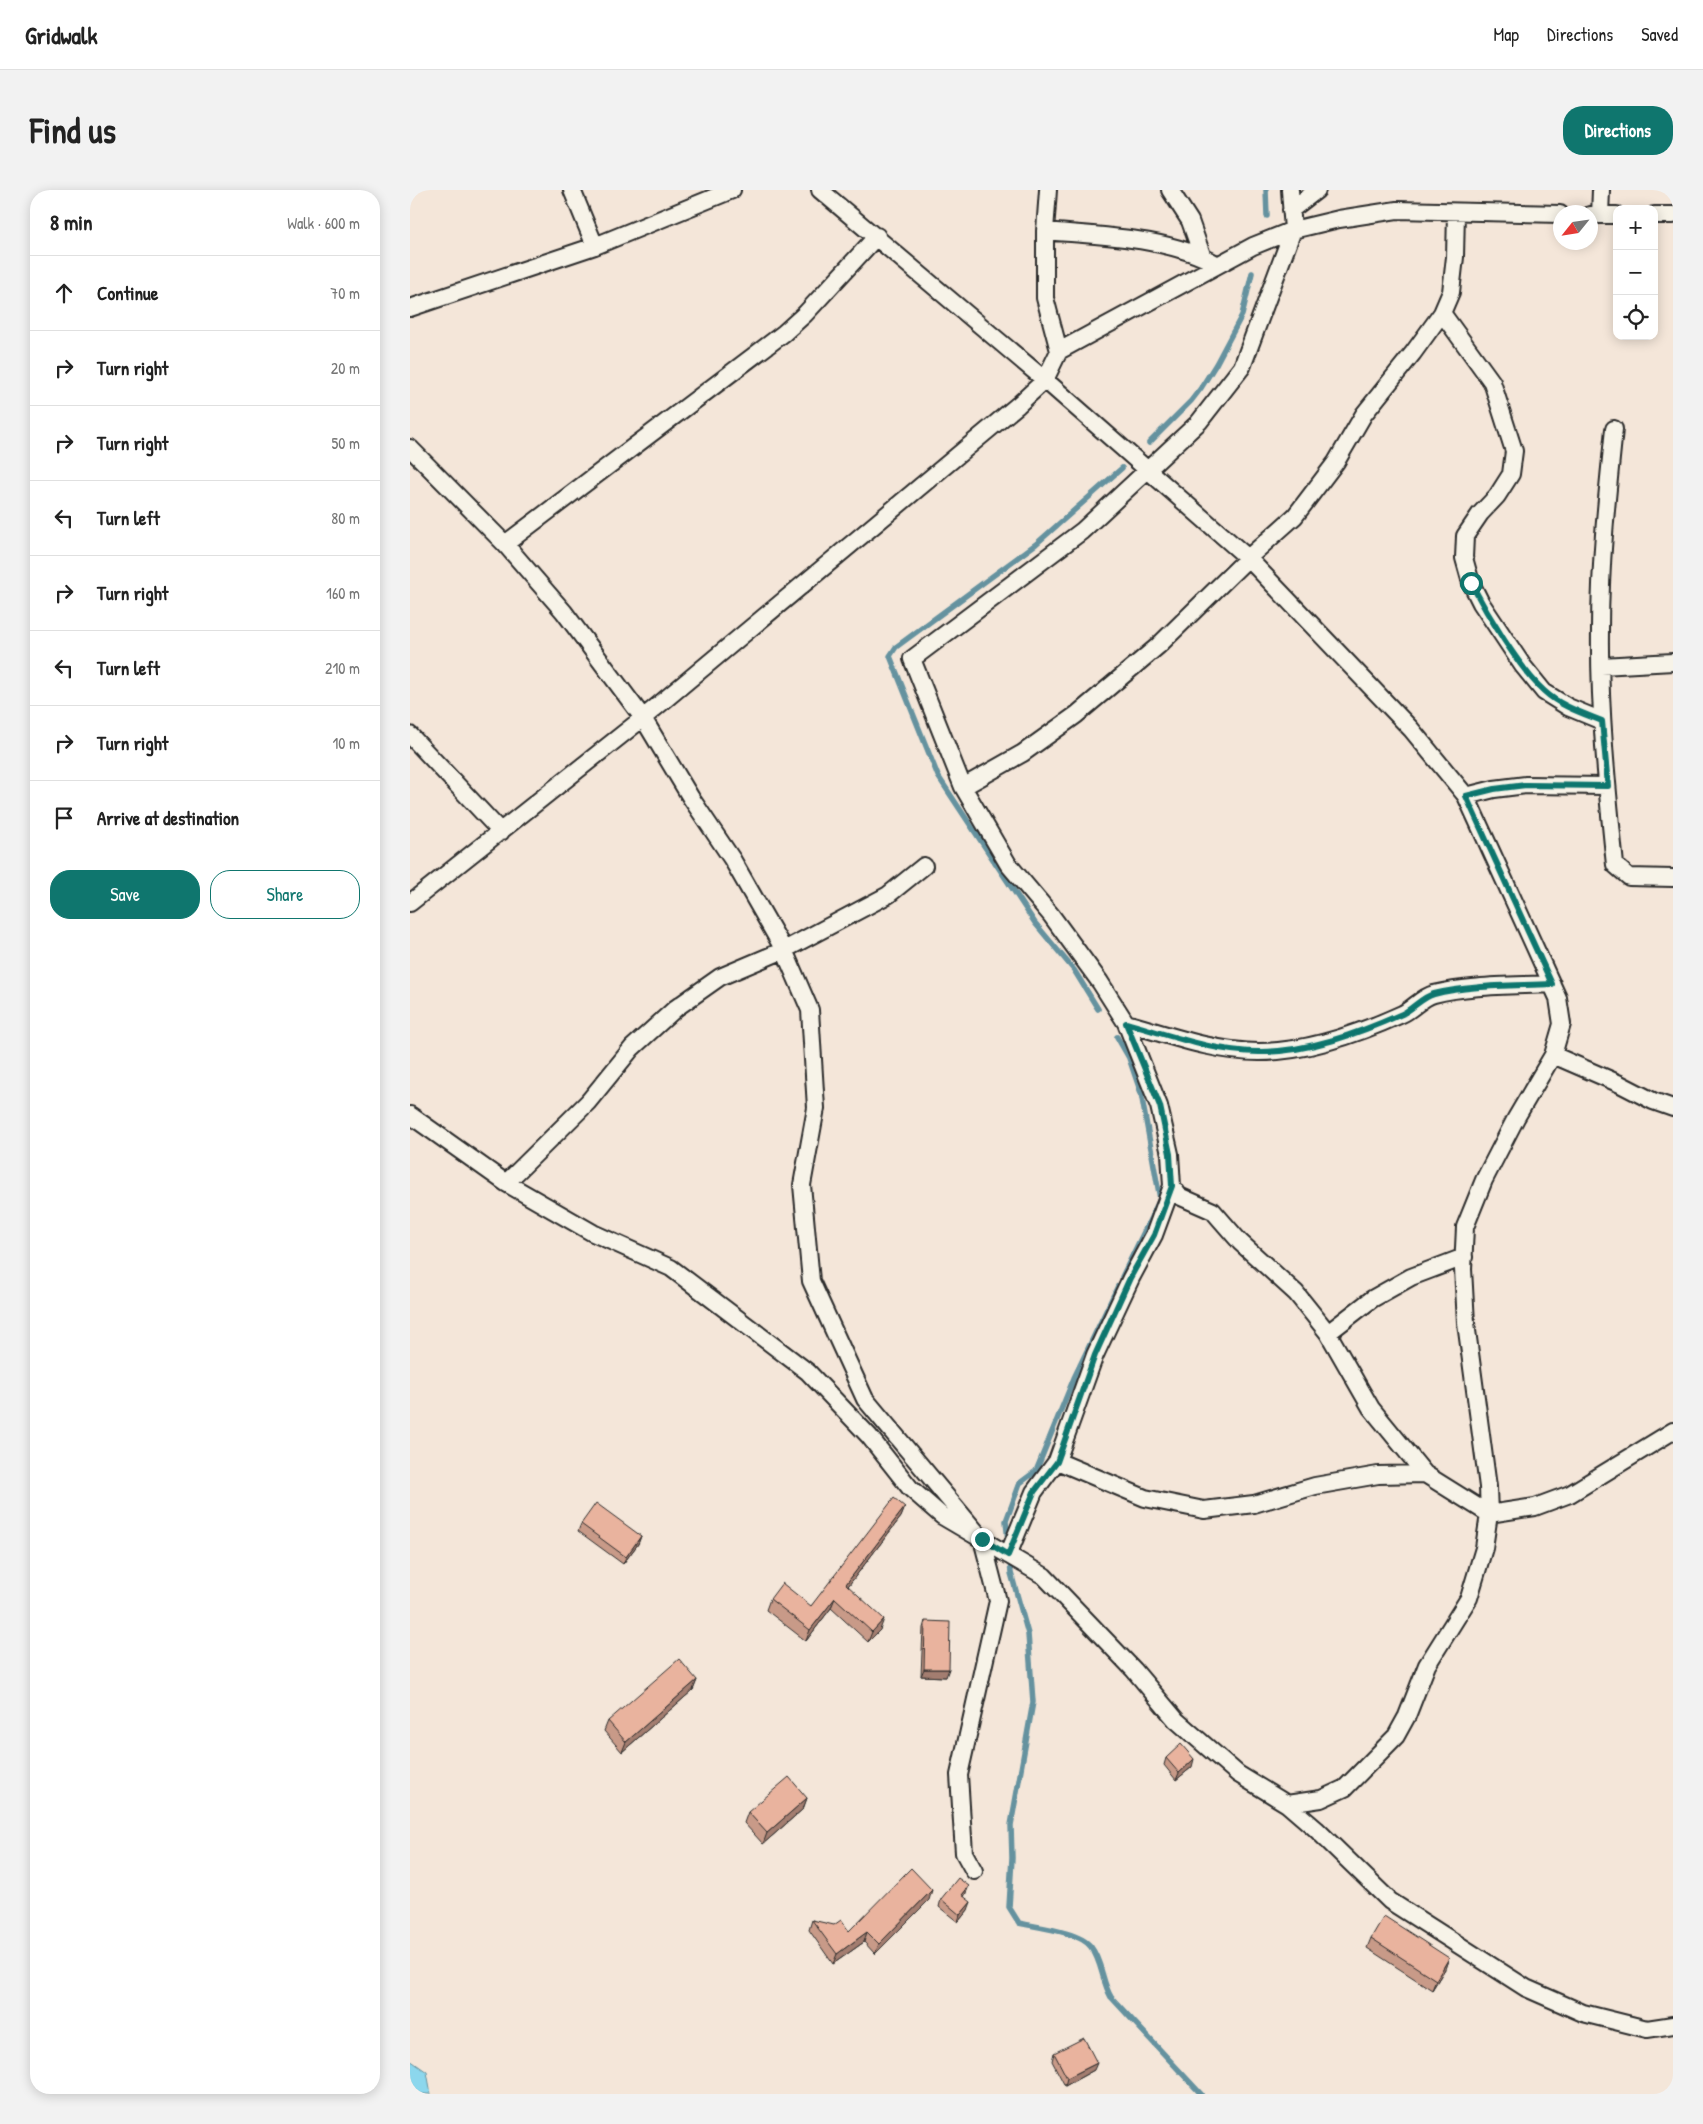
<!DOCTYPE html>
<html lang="en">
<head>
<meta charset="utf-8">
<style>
  body { margin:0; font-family:"Patrick Hand",sans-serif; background:#f2f2f2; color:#222 }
  .controls { position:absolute; right:15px; top:15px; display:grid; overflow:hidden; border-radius:10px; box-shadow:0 2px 12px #0003 }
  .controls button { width:45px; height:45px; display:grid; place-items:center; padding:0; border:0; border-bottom:1px solid #e0e0e0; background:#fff; color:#222; font:25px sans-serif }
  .compass { position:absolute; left:1143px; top:15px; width:45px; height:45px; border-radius:50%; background:#fff; box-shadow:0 2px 12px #0003; rotate:240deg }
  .stop { position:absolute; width:15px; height:15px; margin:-11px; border:4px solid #0f766e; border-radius:50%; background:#fff }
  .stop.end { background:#0f766e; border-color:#fff; box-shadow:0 1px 5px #0008 }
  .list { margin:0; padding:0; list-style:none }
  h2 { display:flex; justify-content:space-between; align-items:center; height:65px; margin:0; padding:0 20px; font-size:21px }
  h2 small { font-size:16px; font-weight:400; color:#767676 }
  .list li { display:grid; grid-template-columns:32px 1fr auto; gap:15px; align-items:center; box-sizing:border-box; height:75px; padding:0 20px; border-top:1px solid #e0e0e0 }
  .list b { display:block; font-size:19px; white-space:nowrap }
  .list em { font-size:16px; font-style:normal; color:#767676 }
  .actions { display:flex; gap:10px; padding:15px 20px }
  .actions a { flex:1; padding:11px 0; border:1px solid #0f766e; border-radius:20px; text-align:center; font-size:18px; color:#0f766e }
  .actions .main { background:#0f766e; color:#fff }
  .icon { flex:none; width:28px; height:28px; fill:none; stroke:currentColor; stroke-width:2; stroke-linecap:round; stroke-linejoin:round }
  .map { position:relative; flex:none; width:1263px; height:1904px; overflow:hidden; border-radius:20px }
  header { display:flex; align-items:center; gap:30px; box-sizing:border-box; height:70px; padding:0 25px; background:#fff; border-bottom:1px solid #e0e0e0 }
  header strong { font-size:24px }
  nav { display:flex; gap:28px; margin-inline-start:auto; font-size:18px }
  .intro { display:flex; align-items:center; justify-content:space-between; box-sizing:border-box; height:120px; padding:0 30px }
  h1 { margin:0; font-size:35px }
  .button { padding:12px 22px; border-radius:20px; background:#0f766e; color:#fff; font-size:18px; font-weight:700 }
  main { display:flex; gap:30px; padding:0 30px }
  aside { flex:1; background:#fff; border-radius:20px; box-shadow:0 2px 12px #0003 }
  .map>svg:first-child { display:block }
  .water { fill:#8cd7ed; stroke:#65929f }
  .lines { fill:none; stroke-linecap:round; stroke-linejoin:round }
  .stream { stroke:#65929f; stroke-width:5.5 }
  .street-casing { stroke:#2b2b2b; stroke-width:20 }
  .street { stroke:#f7f3e8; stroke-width:16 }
  .wall { fill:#c89a88; stroke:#2b2b2b }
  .shaded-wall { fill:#a37d6f; stroke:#2b2b2b }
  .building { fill:#e9b39e; stroke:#2b2b2b }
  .route { stroke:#0f766e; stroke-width:6 }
</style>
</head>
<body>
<header>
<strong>Gridwalk</strong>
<nav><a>Map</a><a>Directions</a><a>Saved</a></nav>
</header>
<div class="intro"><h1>Find us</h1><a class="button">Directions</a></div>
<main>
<aside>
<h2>8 min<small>Walk · 600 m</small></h2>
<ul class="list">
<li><svg class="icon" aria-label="ahead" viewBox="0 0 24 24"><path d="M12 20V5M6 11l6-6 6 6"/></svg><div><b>Continue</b></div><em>70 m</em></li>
<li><svg class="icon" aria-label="right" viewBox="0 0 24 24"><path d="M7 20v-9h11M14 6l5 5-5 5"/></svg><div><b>Turn right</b></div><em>20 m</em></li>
<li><svg class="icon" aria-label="right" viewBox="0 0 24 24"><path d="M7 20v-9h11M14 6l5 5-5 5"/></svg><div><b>Turn right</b></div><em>50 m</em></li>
<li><svg class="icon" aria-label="left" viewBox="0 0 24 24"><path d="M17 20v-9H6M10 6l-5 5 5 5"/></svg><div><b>Turn left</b></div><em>80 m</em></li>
<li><svg class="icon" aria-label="right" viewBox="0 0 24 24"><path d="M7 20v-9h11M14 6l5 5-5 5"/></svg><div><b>Turn right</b></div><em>160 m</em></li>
<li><svg class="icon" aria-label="left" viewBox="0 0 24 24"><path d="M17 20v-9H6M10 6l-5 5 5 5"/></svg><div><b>Turn left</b></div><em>210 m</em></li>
<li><svg class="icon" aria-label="right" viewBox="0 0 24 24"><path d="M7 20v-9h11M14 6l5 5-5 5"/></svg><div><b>Turn right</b></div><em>10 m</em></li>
<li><svg class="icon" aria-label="arrive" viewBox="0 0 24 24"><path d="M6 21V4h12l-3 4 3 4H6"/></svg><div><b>Arrive at destination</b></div></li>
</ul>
<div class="actions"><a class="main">Save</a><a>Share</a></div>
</aside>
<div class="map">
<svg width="1263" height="1904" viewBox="0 0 1263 1904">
  <rect width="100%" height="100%" fill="#f4e6d9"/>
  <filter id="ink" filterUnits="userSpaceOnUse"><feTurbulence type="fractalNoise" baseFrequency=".02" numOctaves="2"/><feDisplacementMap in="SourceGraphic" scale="10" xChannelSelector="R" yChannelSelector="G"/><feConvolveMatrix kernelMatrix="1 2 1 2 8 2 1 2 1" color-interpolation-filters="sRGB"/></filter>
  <g filter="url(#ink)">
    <!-- water -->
    <path class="water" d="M0,1870l17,12 4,22h-21z"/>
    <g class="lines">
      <!-- stream -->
      <path class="stream" d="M856,0l1,26
        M739,253l42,-42 10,-13 15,-24 26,-49 10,-42
        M688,819l-24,-39 -39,-47 -97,-147 -48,-120 6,-9 140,-103 86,-76
        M707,847l12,21 12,35 19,106 -38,78
        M598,1351l-2,-20 14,-38 16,-12 38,-93 44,-92
        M600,1370l1,13 17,61 5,68 -22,123 1,33 -3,49 10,16c18,4 62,9 72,24 11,14 11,35 20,50l90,97"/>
      <!-- street casing -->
      <g class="street-casing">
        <path id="street" d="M162,0l23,56
          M410,0l225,190 203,178 163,171 55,67 92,202 4,26 -9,31 -37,63 -32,62 -19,47 -2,42 3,54 22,164 1,27 -5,34 -15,50 -42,67 -20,51 -11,20 -51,52 -24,11 -34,5
          M638,0l-3,41v67l14,53
          M760,0l20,31 12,34
          M881,20l26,-20
          M1180,25h27
          M1190,25l1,-25
          M1244,25h19
          M635,41c55,5 125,6 173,34
          M0,118l185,-62 137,-56
          M1032,123l50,69 22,69 -3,23 -14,22 -17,18 -15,22 -1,22 7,25 10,20 42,63 21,26 24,15 34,14
          M1204,239c-7,67 -14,133 -14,201 -1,78 7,157 15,235l14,12 44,1
          M0,258l95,96 59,68 79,106 48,80 41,61 52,91 26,60 6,98 -14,77 9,96 54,118 117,140 16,62 -39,174 5,78 10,18
          M95,354l279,-211 21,-19 72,-78
          M1191,476l72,-4
          M0,545l91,97
          M553,597l60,-34 53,-38 82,-69 90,-88 47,-42 41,-54 28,-48 49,-61 29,-40 9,-21 4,-35 1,-45
          M1056,606l28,-7 32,-4 81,1
          M0,713l233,-185 375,-313 27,-25 14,-29 194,-105 40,-16 46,-11 58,-9 163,4
          M716,833c43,12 88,29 133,29 49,0 99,-18 143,-38 11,-5 20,-17 32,-20 35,-9 81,-8 118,-10
          M1143,865l67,29 33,17 20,7
          M0,925l96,68 87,50 78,35 137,104 61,64 41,52 32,28 102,60 90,94 42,50 62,54 49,30 29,25 74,72 136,87 57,25 64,16 26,-4
          M96,993l82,-81 44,-54 44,-40 44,-31 64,-27 104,-55 36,-29
          M762,996l7,10 34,15 27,31 56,51 32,40 43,75 54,66 64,40 46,-7 35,-13 103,-63
          M918,1143l44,-34 39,-22 53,-20
          M647,1271l88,37 59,12 50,-6 61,-18 63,-11 47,-1
          M598,1365l26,-63 23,-31 38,-106 36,-77 23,-43 18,-49 -2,-32 -11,-48 -33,-83 -26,-41 -49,-67 -43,-51 -45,-77 -51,-128 170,-128 117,-109 43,-55 51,-137 -3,-40"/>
      </g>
      <!-- street -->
      <use href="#street" class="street"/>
    </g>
    <!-- wall -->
    <path class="wall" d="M495,1317l-4,10 -53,69 32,44 -12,12 -37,-34 -25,33 -40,-31 4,-11 41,7z
      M171,1334l60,12 -3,8 -15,20 -45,-33z
      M515,1431l21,56 -25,-1 2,-48z
      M287,1490l-4,10 -71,62 -18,-21 4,-10z
      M756,1568l26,9 -16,13 -12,-15z
      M397,1608l-4,11 -40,35 -19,-21 4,-11z
      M556,1703l-2,4 4,13 -10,12 -19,-15 2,-8z
      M519,1710l-54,54 -11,-12 -31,22 -24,-34 3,-10 37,11z
      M961,1748l74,31 -13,21 -65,-42z
      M644,1863l40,17 -29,16 -13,-25z"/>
    <!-- shaded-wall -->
    <path class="shaded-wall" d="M495,1317l-4,10 -59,77 4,-10z
      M231,1346l-3,8 -15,20 3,-7z
      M425,1408l-4,10 -25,33 4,-11z
      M474,1429l-4,11 -12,12 4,-10z
      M514,1479h25l-3,8 -25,-1z
      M287,1490l-4,10 -71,62 4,-10z
      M784,1569l-2,8 -16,13 3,-7z
      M397,1608l-4,11 -40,35 4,-11z
      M559,1696l-3,7 -7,10 3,-8z
      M522,1700l-3,10 -54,54 4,-10z
      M561,1712l-3,8 -10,12 2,-7z
      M457,1742l-3,10 -31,22 4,-10z
      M1039,1768l-4,11 -13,21 4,-10z
      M687,1873l-3,7 -29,16 2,-8z"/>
    <!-- building -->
    <path class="building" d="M484,1308l11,9 -59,77 38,35 -12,13 -37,-34 -25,32 -40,-31 12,-16 29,23z
      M186,1313l45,33 -15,21 -45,-33z
      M515,1431l25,1 -1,47h-25z
      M269,1469l18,21 -71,62 -18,-21z
      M771,1554l13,15 -15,14 -13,-15z
      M379,1587l18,21 -40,35 -19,-21z
      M501,1678l21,22 -53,54 -12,-12 -30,22 -25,-34 22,5 7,-5 8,11z
      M548,1688l11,8 -7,9 9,7 -11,13 -19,-16z
      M974,1726l65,42 -13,22 -65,-42z
      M674,1848l13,25 -30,15 -13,-25z"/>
  </g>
  <g class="lines" filter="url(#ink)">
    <!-- route -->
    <path class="route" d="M572,1349l26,16 26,-63 23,-30 38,-107 35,-77 24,-43 18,-49 -2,-32 -10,-48 -34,-83c43,12 88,29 133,29 49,0 98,-18 143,-38 11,-5 20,-17 32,-20 34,-9 81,-8 118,-10l-86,-188 28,-7 32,-4 82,1 -6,-65c-20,-8 -42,-15 -58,-30 -25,-23 -57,-77 -73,-108"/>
  </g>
</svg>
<div class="controls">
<button>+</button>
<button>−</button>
<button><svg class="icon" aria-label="locate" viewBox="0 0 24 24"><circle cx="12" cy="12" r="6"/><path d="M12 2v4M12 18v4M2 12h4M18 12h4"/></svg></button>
</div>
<svg class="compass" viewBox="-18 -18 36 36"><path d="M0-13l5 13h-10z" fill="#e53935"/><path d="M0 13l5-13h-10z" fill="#767676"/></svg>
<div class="stop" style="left:1061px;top:393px"></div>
<div class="stop end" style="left:572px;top:1349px"></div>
</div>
</main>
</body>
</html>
